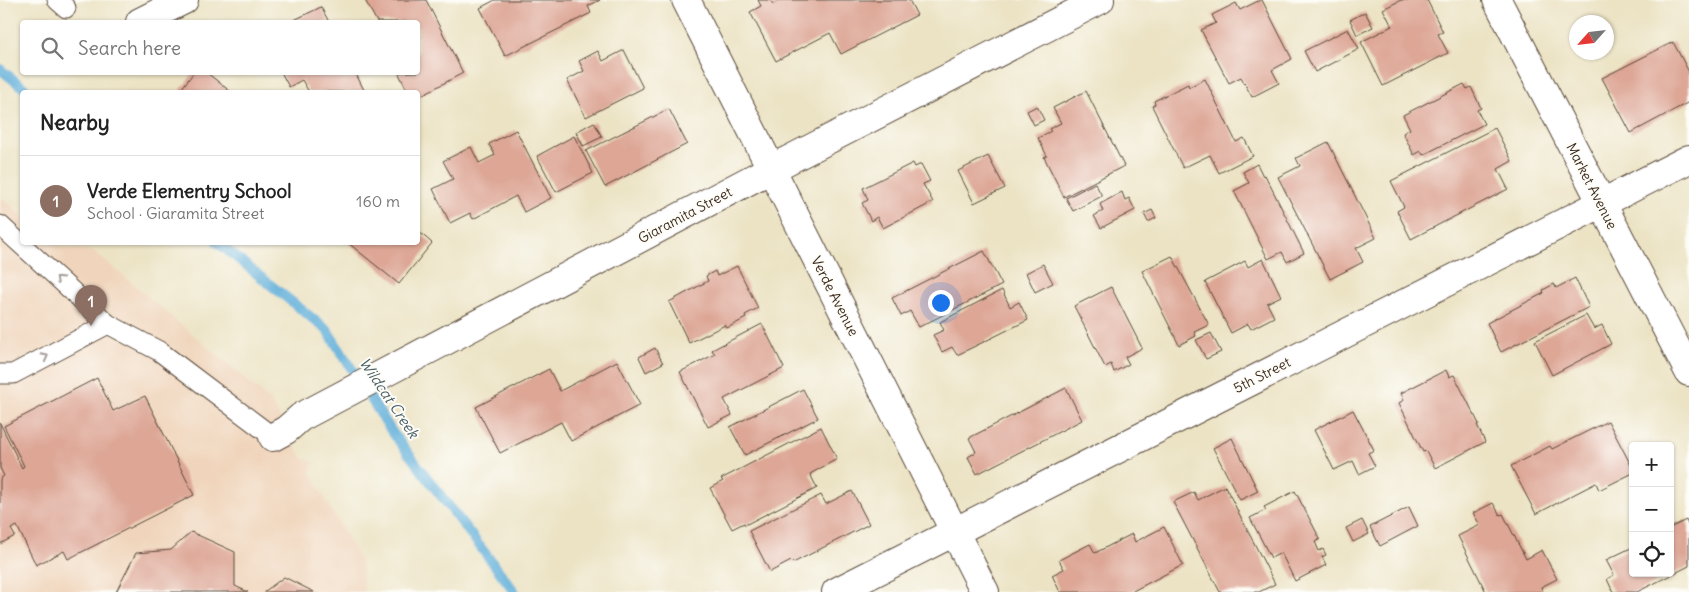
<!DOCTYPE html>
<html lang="en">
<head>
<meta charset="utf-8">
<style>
  body { margin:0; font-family:Delius,sans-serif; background:#f6f6f6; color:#222 }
  .controls { position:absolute; right:15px; bottom:15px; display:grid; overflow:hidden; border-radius:5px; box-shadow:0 1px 4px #0004 }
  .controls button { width:45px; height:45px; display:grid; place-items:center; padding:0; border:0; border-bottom:1px solid #e0e0e0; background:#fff; color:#222; font:25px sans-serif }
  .compass { position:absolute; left:1569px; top:15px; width:45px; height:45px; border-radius:50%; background:#fff; box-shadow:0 1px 4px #0004; rotate:243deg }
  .you { position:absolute; left:940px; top:302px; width:18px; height:18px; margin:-12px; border:4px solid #fff; border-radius:50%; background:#1a73e8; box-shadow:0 0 0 8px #1a73e833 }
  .badge { display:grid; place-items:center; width:32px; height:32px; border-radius:50%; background:#0f766e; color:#fff; font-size:16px; font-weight:700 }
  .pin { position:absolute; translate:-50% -41px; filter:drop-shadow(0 1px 2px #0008) }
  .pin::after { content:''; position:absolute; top:26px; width:18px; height:15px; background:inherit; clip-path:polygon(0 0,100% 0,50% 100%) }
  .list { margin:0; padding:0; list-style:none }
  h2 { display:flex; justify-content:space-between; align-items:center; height:65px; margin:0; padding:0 20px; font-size:21px }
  h2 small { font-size:16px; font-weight:400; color:#767676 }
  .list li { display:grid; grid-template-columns:32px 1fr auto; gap:15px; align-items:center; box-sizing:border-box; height:90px; padding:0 20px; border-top:1px solid #e0e0e0 }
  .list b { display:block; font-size:19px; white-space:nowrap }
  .list p { margin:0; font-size:16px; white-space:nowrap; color:#767676 }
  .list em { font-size:16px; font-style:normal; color:#767676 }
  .icon { flex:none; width:28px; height:28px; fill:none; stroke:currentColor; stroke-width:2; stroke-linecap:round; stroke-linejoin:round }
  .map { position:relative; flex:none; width:1689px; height:592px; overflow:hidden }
  .search { position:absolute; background:#fff; box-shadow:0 1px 4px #0004; left:20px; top:20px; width:400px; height:55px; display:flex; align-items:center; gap:12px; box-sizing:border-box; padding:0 18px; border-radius:5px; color:#767676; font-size:19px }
  .panel { position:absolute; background:#fff; box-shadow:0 1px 4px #0004; left:20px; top:90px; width:400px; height:155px; border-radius:5px }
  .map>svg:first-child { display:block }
  .built { fill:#f0d5bc }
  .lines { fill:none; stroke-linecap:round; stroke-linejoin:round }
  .stream { stroke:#5eaed9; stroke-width:10 }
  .building { fill:#dda695 }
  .service-casing { stroke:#564637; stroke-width:21 }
  .minor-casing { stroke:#564637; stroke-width:30 }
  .tertiary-casing { stroke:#564637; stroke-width:30 }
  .service { stroke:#fff; stroke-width:19 }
  .minor { stroke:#fff; stroke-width:28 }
  .tertiary { stroke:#fff; stroke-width:28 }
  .oneway { stroke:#a79f9a }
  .labels { text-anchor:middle; stroke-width:4; stroke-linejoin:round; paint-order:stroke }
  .street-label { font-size:14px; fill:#3b2a1e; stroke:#fdfcf7 }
  .water-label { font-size:15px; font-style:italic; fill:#495f69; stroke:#fdfcf7 }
</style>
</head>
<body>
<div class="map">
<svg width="1689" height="592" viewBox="0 0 1689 592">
  <rect width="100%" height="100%" fill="#fdfcf7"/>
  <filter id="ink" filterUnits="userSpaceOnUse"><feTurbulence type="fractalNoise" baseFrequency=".02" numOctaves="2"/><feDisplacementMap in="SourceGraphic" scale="10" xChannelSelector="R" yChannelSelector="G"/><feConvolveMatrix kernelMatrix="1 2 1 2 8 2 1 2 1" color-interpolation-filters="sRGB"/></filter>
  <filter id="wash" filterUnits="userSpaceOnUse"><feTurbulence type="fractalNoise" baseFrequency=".0096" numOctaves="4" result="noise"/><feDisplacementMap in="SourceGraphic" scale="20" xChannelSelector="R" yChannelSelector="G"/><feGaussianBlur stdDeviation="1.12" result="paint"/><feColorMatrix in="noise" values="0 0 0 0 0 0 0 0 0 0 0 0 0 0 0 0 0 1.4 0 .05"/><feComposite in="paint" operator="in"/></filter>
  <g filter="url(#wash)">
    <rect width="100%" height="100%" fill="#ece3c4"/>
    <!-- built -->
    <path class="built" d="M0,196l22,19v27l34,1 7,5 31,3 176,149 32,58 11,4 -2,11 50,90 3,29h-364z"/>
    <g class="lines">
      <!-- stream -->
      <path class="stream" d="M0,69l29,23
        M217,242l110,88 65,102 123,160"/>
    </g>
    <g id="blocks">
      <!-- building -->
      <path class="building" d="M365,0h61l37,73 -45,24v-5h-10l-10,-20h20v-50h-41z
        M495,0h105l-12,6 3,7 -86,43 -25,-48z
        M758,0h12l3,4 8,-4h128l8,15 -76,39 -11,-21 -54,28 -26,-49 11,-6z
        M1260,0h2l30,59 -20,11 7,13 -27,14 -11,-20 -12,6 -28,-53 15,-7 -4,-8 24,-12 4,7z
        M1401,0h26l16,32 -5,2 10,19 -65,33 -22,-44 31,-16 -9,-17z
        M321,7l8,15h-39z
        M1365,12l8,15 -16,8 -7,-15z
        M1348,29l11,20 -44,23 -11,-21z
        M1673,42l16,30v30l-58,31 -29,-55z
        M624,50l19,38 -57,29 -19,-37 17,-9 -5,-10 19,-10 5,10z
        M194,72h12l25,20h-52z
        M281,72h74l10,20h-56l-7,-12 -13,7z
        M1205,79l31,63 8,-4 9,18 -34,17 -9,-18 -27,13 -31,-62 3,-2 -1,-3 34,-17 1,3z
        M1464,84l3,5 4,-2 10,21 -4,2 7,14 -61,31 -2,-4 -7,4 -11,-22 7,-4 -7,-14z
        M1086,91l38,75 -60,31 -20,-40 3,-1 -9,-18 13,-7 -2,-2 12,-6 -8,-15z
        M1037,106l7,14 -10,5 -7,-14z
        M669,109l18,35 -82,43 -19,-36z
        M594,122l8,15 -19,9 -7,-14z
        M1495,128l17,33 -14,8 10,20 -97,50 -14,-28 7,-4 -13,-26z
        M516,130l35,68 -27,14 -8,-16 -43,23 -3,-6 -20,10 -17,-34 20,-10 -10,-18 28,-14 8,16 16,-8 -6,-11z
        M574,136l19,37 -37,19 -19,-36z
        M1328,142l48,96 -20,10 7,14 -33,17 -52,-102 22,-11 -4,-8z
        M988,156l17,32 -31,15 -16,-32z
        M913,163l2,4 6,-3 9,17 -7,3 10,18 -50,26 -6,-11 -6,4 -9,-18 6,-3 -5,-12z
        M1257,164l6,12 2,-1 39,78 -17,9 -5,-10 -14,7 -34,-68 15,-8 -6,-11z
        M1095,183l7,13 -29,15 -7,-13z
        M1122,192l3,8 4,-2 6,12 -34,18 -7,-12 9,-5 -3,-7z
        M1152,210l4,8 -8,4 -4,-8z
        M418,231l14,12 -33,41 -52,-42h71z
        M984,251l18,34 -83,42 -9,-16 -9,5 -9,-18z
        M1172,256l37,69 -15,7 2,4 -17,9 -37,-74z
        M1263,259l18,37 -14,7 7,14 -23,12 -3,-5 -17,9 -26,-51 40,-21 3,6z
        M1043,264l10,19 -18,9 -9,-19z
        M737,266l21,42 -13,7 1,3 -19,10 -2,-3 -36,18 -20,-41 39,-21 -2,-5 9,-5 2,5z
        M1575,278l14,29 -88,45 -14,-29 57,-30 -1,-3 11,-6 2,4z
        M1111,287l31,61 -17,9 4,7 -15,8 -3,-8 -6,3 -31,-61z
        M1002,290l8,17 9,-5 9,18 -71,35 -5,-8 -10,5 -9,-17 11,-5 -4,-8z
        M1586,315l8,14 8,-4 9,19 -59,31 -17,-34z
        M762,324l22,44 -60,31 8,16 -24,12 -28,-55 35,-18 -3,-4z
        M1211,333l10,19 -15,7 -10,-19z
        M655,348l8,15 -17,9 -7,-15z
        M617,361l23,44 -69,36 -10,-19 -61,31 -24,-46 73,-38 11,22z
        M1446,370l3,7 5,-2 25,49 -2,1 8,17 -50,26 -9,-17 -3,1 -24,-49 5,-3 -3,-7z
        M97,378l16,33 32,-15 49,99 -126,64 -4,-8 -28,14 -19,-39 -6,3 4,7 -15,8v-65l4,-3 -4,-8v-45l22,45 2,-2 -20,-40z
        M1066,388l16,32 -105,54 -9,-17 8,-5 -7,-14z
        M803,389l15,29 -73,37 -15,-28z
        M1353,410l21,40 -6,3 7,13 -16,8 -6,-13 -19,9 -20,-40z
        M1608,421l25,48v4l-34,17 -3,-7 -60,31 -25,-48 39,-20 2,3z
        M821,427l16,32 -27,15 7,14 -72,37 -1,-2 -12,6 -22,-41 13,-7 -2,-2z
        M1232,438l26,53 -18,9 -27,-52z
        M1225,486l50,98 -16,8h-39l-47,-90 21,-10 4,8z
        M852,491l17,33 -76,39 -2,-2 -21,11 -21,-41 72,-36 5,9z
        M1295,491l25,48 -5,3 4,9 4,-2 3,6 -4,2 4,8 -31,16 -14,-28 -10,5 -21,-40 16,-8 -2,-3z
        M1493,503l7,12 3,-1 23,45 16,-9 15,29 -16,8 2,5h-57l-28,-56 22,-11 -7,-12z
        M1409,507l9,19 -38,20 -10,-19z
        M1362,520l7,14 -16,8 -7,-14z
        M1686,520l3,7v39l-52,26h-24l-6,-13 7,-4 -8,-15 27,-13v26h37v-45z
        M1164,527l19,38 -52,27h-71l-8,-17 12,-6 -5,-9 31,-16 5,9 37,-19 3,8z
        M191,532l44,20v34l13,6h-132l20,-39 35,-3z
        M284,577l30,15h-50z"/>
    </g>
  </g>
  <g filter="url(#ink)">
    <use href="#blocks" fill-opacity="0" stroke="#564637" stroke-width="1"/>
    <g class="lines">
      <!-- service casing -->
      <g class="service-casing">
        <path id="service" d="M57,0l9,8
          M0,225l108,99 51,27 114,86
          M0,374h13l95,-50"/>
      </g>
      <!-- minor casing -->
      <g class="minor-casing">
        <path id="minor" d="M686,0l299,592
          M140,22l44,-22
          M273,437l13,-7 15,-13 470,-248 329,-169
          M836,592l853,-433"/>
      </g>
      <!-- tertiary casing -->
      <g class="tertiary-casing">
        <path id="tertiary" d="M1497,0l192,372"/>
      </g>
      <!-- service -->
      <use href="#service" class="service"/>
      <!-- minor -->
      <use href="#minor" class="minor"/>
      <!-- tertiary -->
      <use href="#tertiary" class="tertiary"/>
    </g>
    <!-- one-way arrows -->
    <defs><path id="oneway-chevron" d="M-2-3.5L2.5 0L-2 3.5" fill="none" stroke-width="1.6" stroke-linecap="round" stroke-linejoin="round" transform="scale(1.25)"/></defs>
    <g class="oneway">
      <use href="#oneway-chevron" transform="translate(59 279) rotate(-137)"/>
      <use href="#oneway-chevron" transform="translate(45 357) rotate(-28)"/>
    </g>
  </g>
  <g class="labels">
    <!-- street labels -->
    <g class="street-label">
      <text transform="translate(1592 186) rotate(63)" y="5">Market Avenue</text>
      <text transform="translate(685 215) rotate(-28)" y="5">Giaramita Street</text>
      <text transform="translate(835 296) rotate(63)" y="5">Verde Avenue</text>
      <text transform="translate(1262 375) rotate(-27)" y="5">5th Street</text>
    </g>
    <!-- water labels -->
    <g class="water-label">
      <text transform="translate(389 398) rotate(56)" y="5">Wildcat Creek</text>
    </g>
  </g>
</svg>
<div class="controls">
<button>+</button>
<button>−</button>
<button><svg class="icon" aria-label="locate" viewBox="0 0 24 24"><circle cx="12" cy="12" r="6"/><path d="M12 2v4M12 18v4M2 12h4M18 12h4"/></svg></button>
</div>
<svg class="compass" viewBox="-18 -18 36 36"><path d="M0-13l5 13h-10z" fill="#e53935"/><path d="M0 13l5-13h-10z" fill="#767676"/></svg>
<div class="you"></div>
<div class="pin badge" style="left:91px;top:326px;background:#8d6e63">1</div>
<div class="search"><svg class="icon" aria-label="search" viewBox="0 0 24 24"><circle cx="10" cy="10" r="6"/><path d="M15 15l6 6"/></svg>Search here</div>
<section class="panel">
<h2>Nearby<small></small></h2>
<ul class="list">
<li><span class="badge" style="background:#8d6e63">1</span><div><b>Verde Elementry School</b><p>School · Giaramita Street</p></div><em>160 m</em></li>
</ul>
</section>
</div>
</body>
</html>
